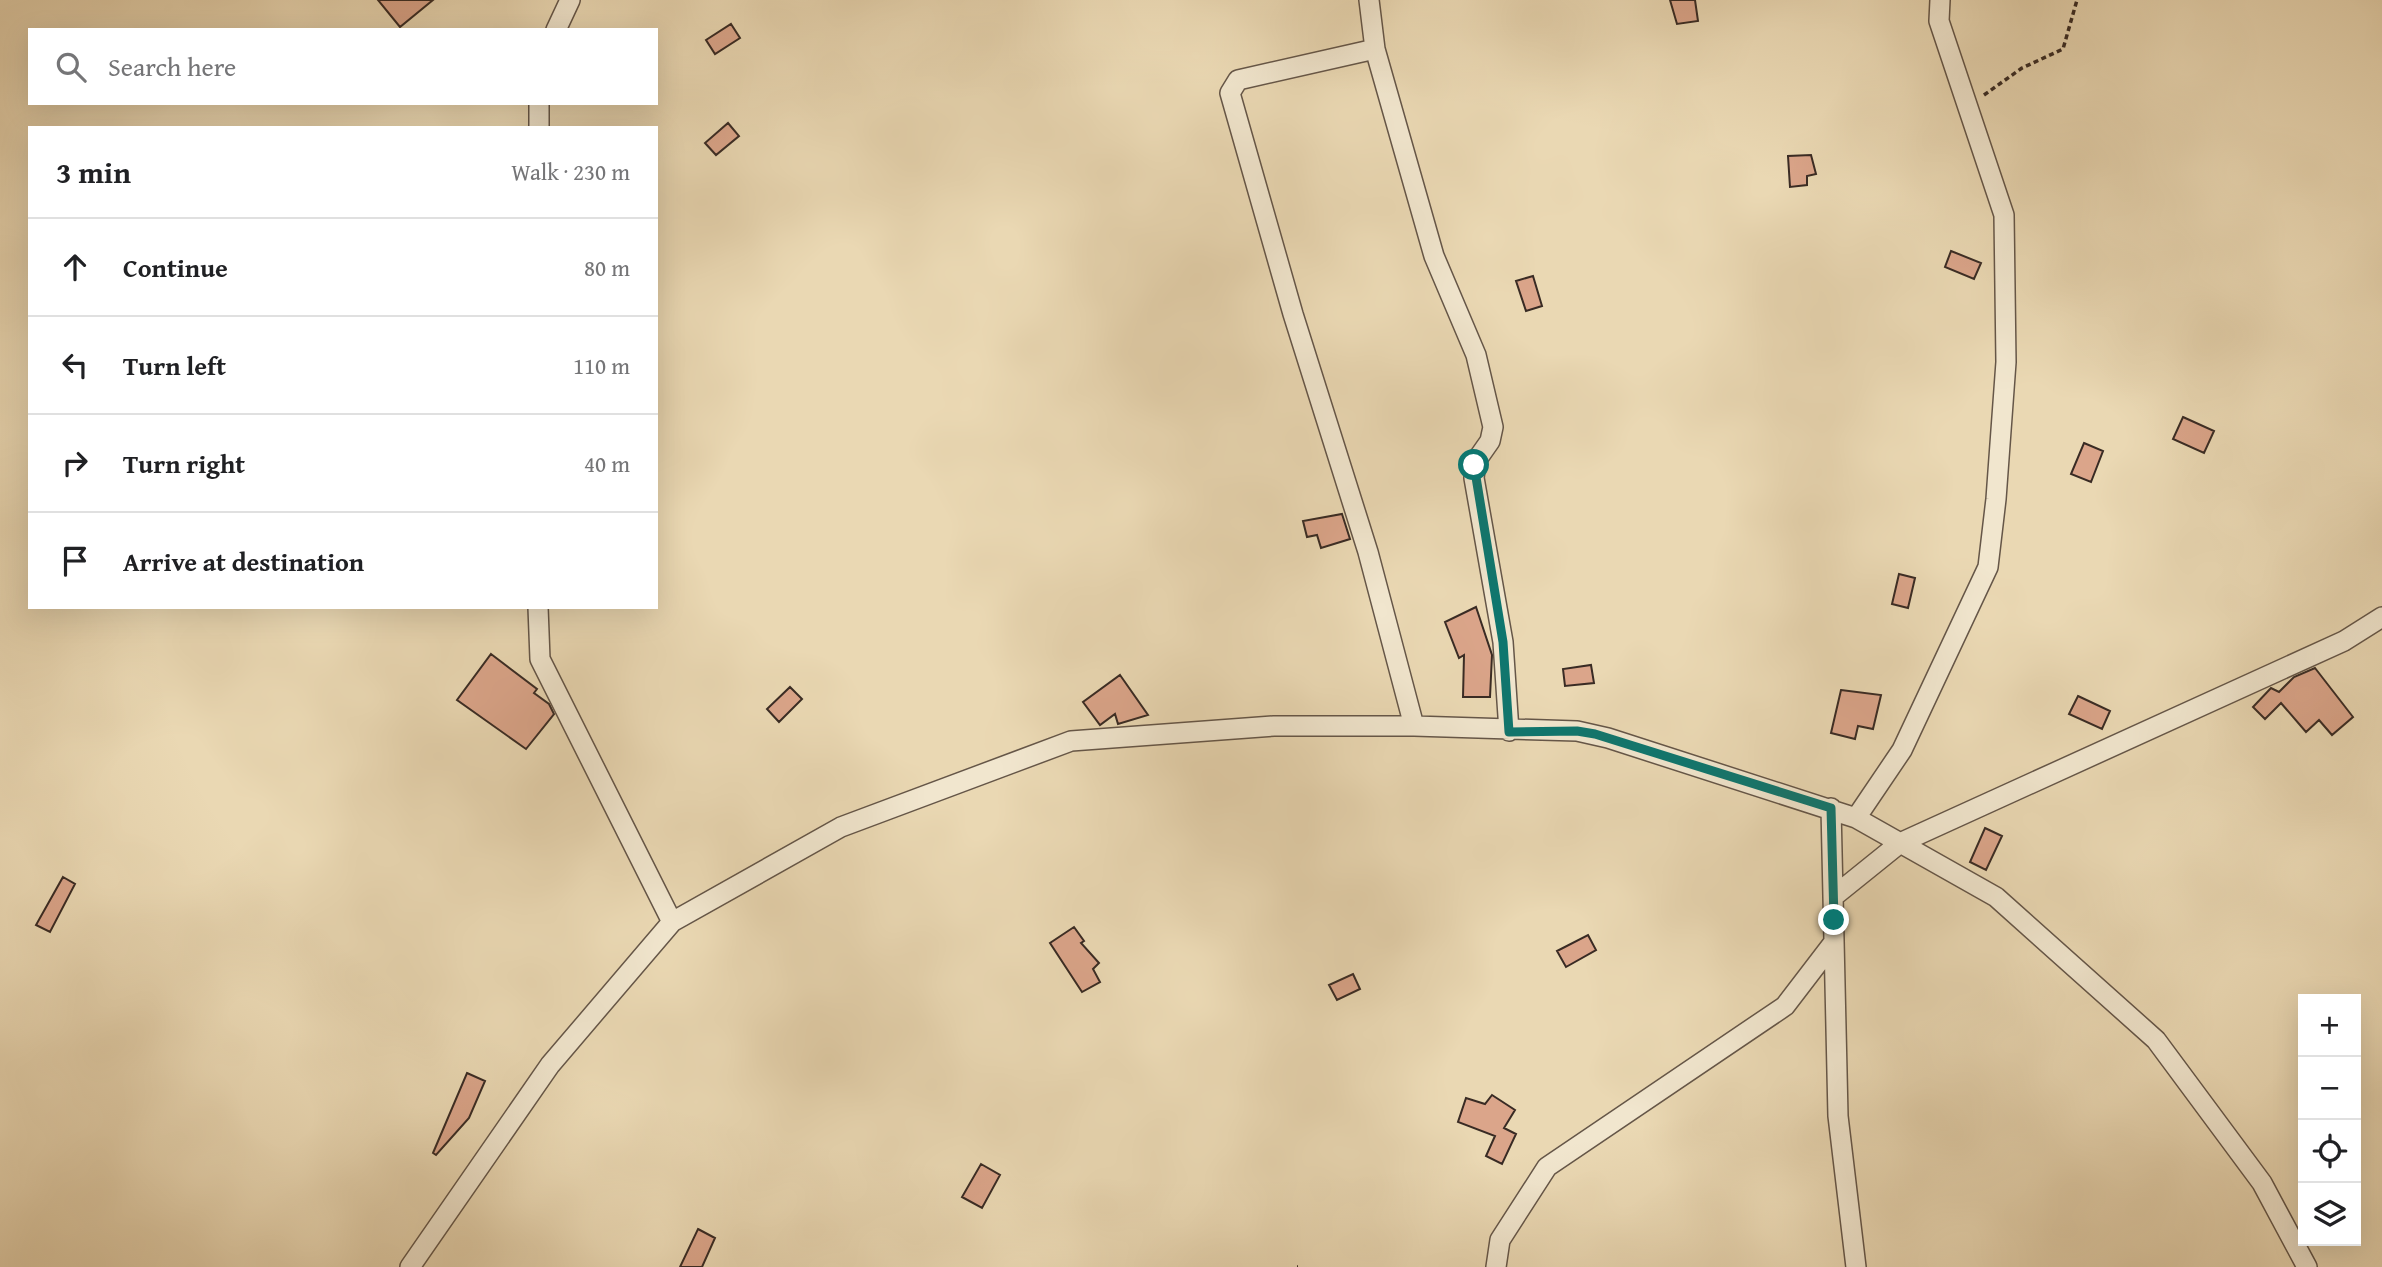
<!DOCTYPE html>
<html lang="en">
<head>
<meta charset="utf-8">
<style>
  body { margin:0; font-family:"Gentium Book Plus",serif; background:#f6f6f6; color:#202124 }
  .controls { position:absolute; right:21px; bottom:21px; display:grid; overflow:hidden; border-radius:0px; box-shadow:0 7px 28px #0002 }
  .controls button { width:63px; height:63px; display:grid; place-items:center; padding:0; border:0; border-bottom:2px solid #e0e0e0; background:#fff; color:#202124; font:35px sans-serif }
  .stop { position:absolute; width:21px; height:21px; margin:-16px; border:5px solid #0f766e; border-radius:50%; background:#fff }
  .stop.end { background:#0f766e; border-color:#fff; box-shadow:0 2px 7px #0008 }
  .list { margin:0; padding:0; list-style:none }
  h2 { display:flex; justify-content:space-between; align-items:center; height:91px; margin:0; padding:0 28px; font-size:30px }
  h2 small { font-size:23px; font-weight:400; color:#757577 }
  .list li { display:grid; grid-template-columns:46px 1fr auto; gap:21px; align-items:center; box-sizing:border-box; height:98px; padding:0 28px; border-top:2px solid #e0e0e0 }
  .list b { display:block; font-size:26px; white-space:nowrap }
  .list em { font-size:23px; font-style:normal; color:#757577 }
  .icon { flex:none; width:38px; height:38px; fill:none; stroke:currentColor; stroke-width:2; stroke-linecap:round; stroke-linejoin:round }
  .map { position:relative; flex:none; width:2382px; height:1267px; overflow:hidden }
  .search { position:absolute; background:#fff; box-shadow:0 7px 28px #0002; left:28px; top:28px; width:630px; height:77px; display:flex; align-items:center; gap:18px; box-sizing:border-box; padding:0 24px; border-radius:0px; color:#757577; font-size:26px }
  .panel { position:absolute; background:#fff; box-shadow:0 7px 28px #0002; left:28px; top:126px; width:630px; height:483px; border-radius:0px }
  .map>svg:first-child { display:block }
  .building { fill:#dba58a; stroke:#392b24; stroke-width:2 }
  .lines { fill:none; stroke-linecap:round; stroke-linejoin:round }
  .street-casing { stroke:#655648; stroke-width:22 }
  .path { stroke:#392b24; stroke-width:3.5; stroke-dasharray:5 3.5; stroke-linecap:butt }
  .street { stroke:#f1e6ce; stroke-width:19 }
  .route { stroke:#0f766e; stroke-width:9 }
</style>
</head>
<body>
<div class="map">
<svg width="2382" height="1267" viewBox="0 0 2382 1267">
  <rect width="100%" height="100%" fill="#ead8b3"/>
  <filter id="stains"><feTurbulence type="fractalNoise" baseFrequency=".00286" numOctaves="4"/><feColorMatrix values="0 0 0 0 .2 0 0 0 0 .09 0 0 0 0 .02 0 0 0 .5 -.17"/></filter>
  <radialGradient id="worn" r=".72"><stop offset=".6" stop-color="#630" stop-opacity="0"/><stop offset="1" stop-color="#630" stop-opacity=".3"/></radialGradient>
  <!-- building -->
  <path class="building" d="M378,0h55l-33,27z
    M1670,0h25l3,21 -21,3z
    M731,24l9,14 -25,16 -9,-14z
    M728,123l11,13 -23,19 -11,-12z
    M1811,155l5,19 -9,2v9l-17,2 -2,-31z
    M1951,251l30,12 -7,16 -29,-12z
    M1533,276l9,30 -16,5 -10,-30z
    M2183,417l31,14 -10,22 -31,-14z
    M2084,443l19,8 -12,31 -20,-8z
    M1342,514l8,25 -29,9 -4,-13 -10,2 -4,-16z
    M1899,574l16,4 -7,30 -16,-4z
    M1476,607l16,48 -2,42h-27l1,-42 -5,3 -14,-36z
    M491,654l46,35 -3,4 15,11 5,10 -28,35 -69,-49z
    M1591,665l3,18 -29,3 -2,-17z
    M2315,668l38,49 -21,18 -13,-15 -13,12 -25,-29 -16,16 -12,-12 18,-19 8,4 15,-15z
    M1120,675l28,40 -30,9 -3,-10 -15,11 -17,-23z
    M790,687l12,12 -23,23 -12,-13z
    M1841,690l40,5 -8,34 -15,-3 -3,13 -24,-6z
    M2078,696l32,15 -8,18 -33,-15z
    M1985,828l17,8 -16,34 -16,-8z
    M63,877l12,7 -25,48 -14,-7z
    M1074,927l10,14 -3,2 18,20 -6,6 7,13 -18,10 -32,-49z
    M1588,935l8,15 -30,17 -9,-16z
    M1353,974l7,15 -23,11 -8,-15z
    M467,1073l18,8 -16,37 -33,37 -3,-2z
    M1492,1095l23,15 -11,18 12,6 -14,30 -16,-8 9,-20 -37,-14 8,-24 19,6z
    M981,1164l19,11 -18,33 -20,-11z
    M698,1229l17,9 -13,29h-22z"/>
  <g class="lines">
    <!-- street casing -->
    <g class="street-casing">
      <path id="street" d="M1369,0l6,49 59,207 42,99 17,72 -3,14 -14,20 -2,17 29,164 6,89
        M556,30l14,-30
        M1375,49l-137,31 -8,13 63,221 75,238 46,174
        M539,128v-25
        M538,607l2,52 132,263
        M1831,808l7,308 18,151
        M1856,818l46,-68 86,-183 8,-68 10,-137 -2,-147 -65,-194 1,-21
        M1833,897l67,-54 444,-202 38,-24
        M410,1267l140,-202 122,-143 169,-95 230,-86 203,-15h140l163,5 31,7 248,80 140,79 160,143 106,143 45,84
        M1496,1267l4,-27 47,-73 238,-161 49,-64"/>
    </g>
    <!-- path -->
    <path class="path" d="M1984,95l38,-27 41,-19 14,-49
      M1297,1267h1"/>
    <!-- street -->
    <use href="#street" class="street"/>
  </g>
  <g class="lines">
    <!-- route -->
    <path class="route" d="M1474,465l29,177 6,90 68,-1 18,3 236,74 3,112"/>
  </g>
  <rect width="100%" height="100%" filter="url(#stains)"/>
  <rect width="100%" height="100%" fill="url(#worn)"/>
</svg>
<div class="controls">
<button>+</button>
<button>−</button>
<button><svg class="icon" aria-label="locate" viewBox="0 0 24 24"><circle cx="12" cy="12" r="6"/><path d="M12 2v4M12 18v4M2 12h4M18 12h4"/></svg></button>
<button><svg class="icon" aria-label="layers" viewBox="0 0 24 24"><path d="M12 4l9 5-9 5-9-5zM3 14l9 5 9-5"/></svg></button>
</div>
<div class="stop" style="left:1474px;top:465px"></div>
<div class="stop end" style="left:1834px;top:920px"></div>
<div class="search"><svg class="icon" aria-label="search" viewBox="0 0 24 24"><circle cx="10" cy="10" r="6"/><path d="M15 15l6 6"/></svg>Search here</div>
<section class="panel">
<h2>3 min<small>Walk · 230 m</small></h2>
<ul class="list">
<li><svg class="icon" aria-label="ahead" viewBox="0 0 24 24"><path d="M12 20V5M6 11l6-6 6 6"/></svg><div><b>Continue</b></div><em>80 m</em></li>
<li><svg class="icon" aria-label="left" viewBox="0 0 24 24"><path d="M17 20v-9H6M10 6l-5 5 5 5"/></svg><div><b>Turn left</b></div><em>110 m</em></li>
<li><svg class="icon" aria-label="right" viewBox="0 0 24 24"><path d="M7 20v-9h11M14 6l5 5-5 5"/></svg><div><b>Turn right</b></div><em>40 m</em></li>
<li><svg class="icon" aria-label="arrive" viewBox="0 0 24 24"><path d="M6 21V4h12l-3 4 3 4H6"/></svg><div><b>Arrive at destination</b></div></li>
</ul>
</section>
</div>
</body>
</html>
